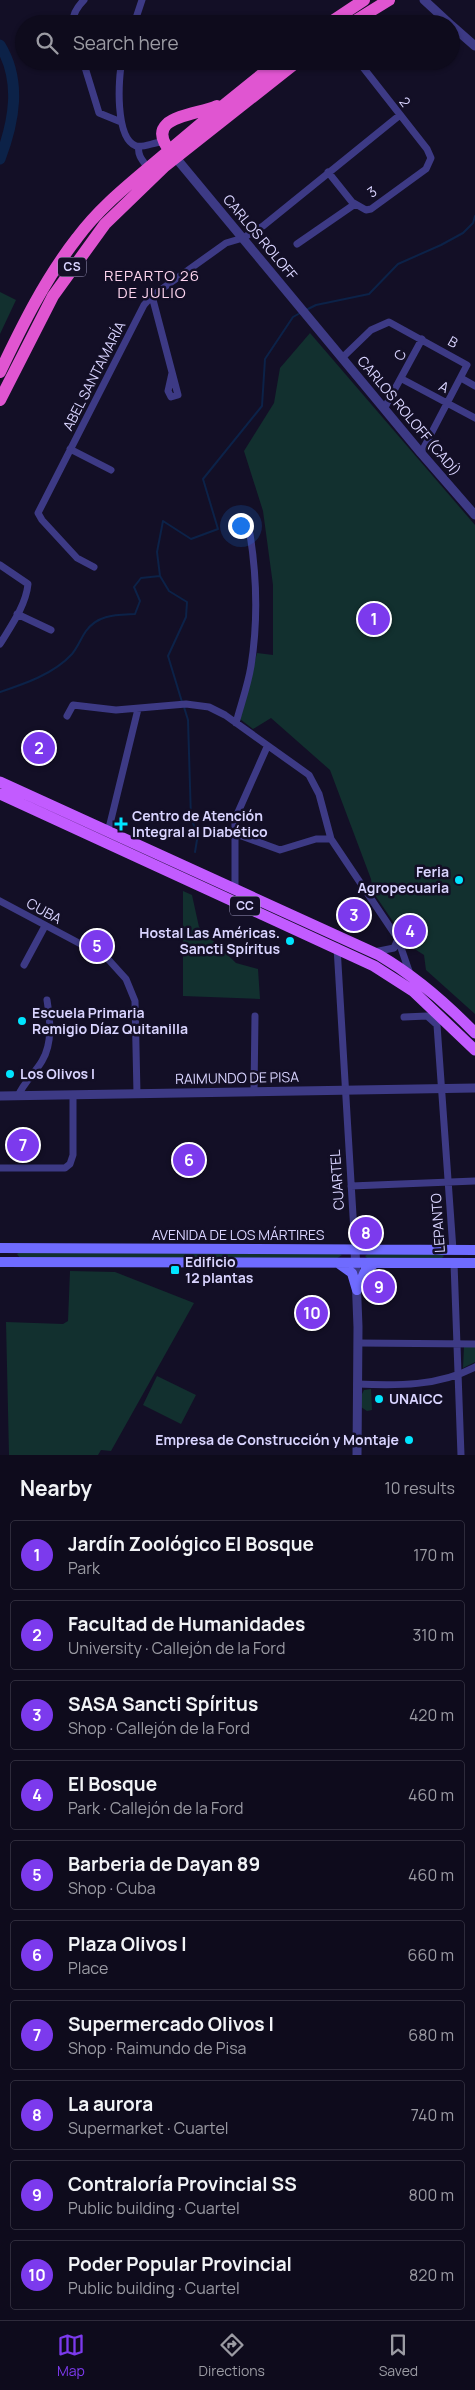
<!DOCTYPE html>
<html lang="en">
<head>
<meta charset="utf-8">
<style>
  body { margin:0; font-family:Manrope,sans-serif; background:#1c1929; color:#f1f3f6 }
  .you { position:absolute; left:240px; top:525px; width:18px; height:18px; margin:-12px; border:4px solid #fff; border-radius:50%; background:#1a73e8; box-shadow:0 0 0 8px #1a73e833 }
  .badge { display:grid; place-items:center; width:32px; height:32px; border-radius:50%; background:#7c3aed; color:#fff; font-size:16px; font-weight:700 }
  .pin { position:absolute; translate:-50% -50%; border:2px solid #fff; box-shadow:0 1px 5px #0006 }
  .list { margin:0; padding:0; list-style:none }
  h2 { display:flex; justify-content:space-between; align-items:center; height:65px; margin:0; padding:0 20px; font-size:21px }
  h2 small { font-size:16px; font-weight:400; color:#9b9ba3 }
  .list li { display:grid; grid-template-columns:32px 1fr auto; gap:15px; align-items:center; box-sizing:border-box; height:70px; margin:0 10px 10px; padding:0 10px; border:1px solid #2e2b3b; border-radius:5px }
  .list b { display:block; font-size:19px; white-space:nowrap }
  .list p { margin:0; font-size:16px; white-space:nowrap; color:#9b9ba3 }
  .list em { font-size:16px; font-style:normal; color:#9b9ba3 }
  .icon { flex:none; width:28px; height:28px; fill:none; stroke:currentColor; stroke-width:2; stroke-linecap:round; stroke-linejoin:round }
  .map { position:relative; flex:none; width:475px; height:1455px; overflow:hidden }
  .search { position:absolute; background:#0e0b1c; box-shadow:0 1px 4px #0004; left:15px; right:15px; top:15px; height:55px; display:flex; align-items:center; gap:12px; box-sizing:border-box; padding:0 18px; border-radius:28px; color:#9b9ba3; font-size:19px }
  .sheet { height:865px; background:#0e0b1c }
  nav { display:flex; justify-content:space-around; align-items:center; box-sizing:border-box; height:70px; border-top:1px solid #2e2b3b; background:#0e0b1c; font-size:14px; color:#9b9ba3 }
  nav a { display:grid; justify-items:center; gap:2px }
  nav .on { color:#7c3aed }
  .map>svg:first-child { display:block }
  .green { fill:#12302f }
  .lines { fill:none; stroke-linecap:round; stroke-linejoin:round }
  .stream { stroke:#0c2248; stroke-width:2 }
  .river { stroke:#0c2248; stroke-width:11 }
  .minor { stroke:#3d3a85; stroke-width:7 }
  .tertiary { stroke:#3d3a85; stroke-width:9 }
  .secondary { stroke:#6f6bff; stroke-width:10 }
  .primary { stroke:#c25bff; stroke-width:11 }
  .trunk { stroke:#e055d1; stroke-width:12 }
  .poi-dot { fill:#00e5ff; stroke:#130f26; stroke-width:2 }
  .labels { text-anchor:middle; stroke-width:5; stroke-linejoin:round; paint-order:stroke }
  .shield { fill:#130f26; stroke:#9e99be; stroke-width:1 }
  .shield-label { font-size:12px; font-weight:bold; fill:#d9d4ff }
  .street-label { font-size:14px; fill:#d9d4ff; stroke:#130f26 }
  .poi-label { font-size:14px; font-weight:bold; fill:#d9d4ff; stroke:#130f26; text-anchor:start }
  .neighbourhood-label { font-size:15px; letter-spacing:1px; fill:#ffd6f0; stroke:#130f26 }
</style>
</head>
<body>
<div class="map">
<svg width="475" height="1455" viewBox="0 0 475 1455">
  <rect width="100%" height="100%" fill="#130f26"/>
  <!-- green -->
  <path class="green" d="M0,292l16,8 -16,34z
    M310,333l165,192v489l-49,-44 -2,-15 -14,-9 -14,-20 -23,-34 -2,-13 -41,-109 -59,-52 -18,11 -13,-10 17,-66 16,2v-70l-10,-74 -19,-60 30,-48 6,-35z
    M183,891l9,4 7,32 37,36 22,6 2,30 -77,-3z
    M21,1251l314,1 7,3 -6,4 -316,-1 -3,-4z
    M369,1253h71l4,3 -3,3h-73l-3,-3z
    M70,1271l45,1 79,31 -83,148 -10,-1 -3,5h-89l-3,-133 57,2 5,-3z
    M464,1347h11v15l-12,6z
    M157,1376l39,19 -15,29 -38,-19z
    M371,1389l1,21 -5,1 -6,-4v-11l3,-6z"/>
  <g class="lines">
    <!-- stream -->
    <path class="stream" d="M306,310l10,-5 53,-11 29,-30 43,-19 22,-12 10,-10 2,-7
      M160,576l9,15 18,11 -1,15 -18,39 14,46
      M0,692c24,-8 54,-18 72,-38 6,-7 9,-16 14,-23 12,-17 31,-16 49,-17l5,-13 -6,-14 7,-9 19,-2 -3,-24 6,-31 28,18 27,-10 -15,-50 59,-73 3,-47 28,-42 9,-5
      M184,707l4,13 3,99 7,15 -3,18"/>
    <!-- river -->
    <path class="river" d="M0,45c22,36 14,77 0,114"/>
    <!-- minor -->
    <path class="minor" d="M73,24c-1,-9 5,-18 11,-24
      M134,24l8,-24
      M83,61l16,52 22,9
      M122,61c-4,18 -7,77 14,85 8,2 18,-4 27,-4
      M139,147c-2,8 4,14 9,21
      M328,172l24,30 14,8 5,-1 55,-40 5,-11 -4,-9 -69,-88
      M297,244l58,-40
      M152,296l26,99 -7,2 -3,-6 4,-18
      M342,358l29,-28 18,-8 78,43 -46,88
      M461,378l14,8
      M402,379l73,39
      M384,409l38,-70
      M70,449l41,21
      M0,565l28,19c-2,21 -17,42 -28,60
      M94,567l-17,-9 -35,-38 -4,-7 106,-208 8,-9 74,-53 17,-5 20,-12 137,-111
      M17,614l34,16
      M67,716l6,-11 43,5 70,-6 23,3 16,8 84,60 10,19 12,45 67,100 12,35
      M236,723c5,-19 12,-38 15,-57 7,-44 6,-88 -1,-132
      M108,832l30,-123
      M236,834l44,16 36,-11h15
      M235,890v-71l32,-72
      M0,901l107,57 19,21 9,22 2,93
      M337,947l18,302
      M374,952l20,-4 4,-9
      M24,965l21,-39
      M404,1017l23,-1 10,9 16,225
      M254,1092l1,-76
      M18,1096c6,-14 17,-23 24,-35 11,-18 8,-42 5,-61
      M0,1168h65l5,-4 3,-9v-60
      M351,1186l124,-5
      M454,1263l7,192
      M358,1343l117,1
      M357,1384c40,2 82,2 118,-17"/>
    <!-- tertiary -->
    <path class="tertiary" d="M424,0l26,24
      M451,25l24,21
      M176,158l245,295 54,62
      M0,1096l475,-8
      M355,1249l3,78 -1,128"/>
    <!-- secondary -->
    <path class="secondary" d="M354,1231l8,12 10,5
      M0,1248l475,2
      M0,1262l475,1
      M338,1263l14,10 5,17
      M357,1290l9,-21 8,-5"/>
    <!-- primary -->
    <path class="primary" d="M0,782l379,173c36,21 67,48 96,78
      M0,794l374,172 39,25 62,59"/>
    <!-- trunk -->
    <path class="trunk" d="M328,24l36,-24
      M350,24l39,-24
      M173,155c-34,-39 21,-39 44,-49
      M0,372c22,-46 45,-93 77,-134 20,-27 45,-48 70,-69 43,-37 87,-73 132,-108
      M0,400l53,-104 52,-72 60,-58 133,-105"/>
  </g>
  <!-- markers -->
  <g class="poi-dot">
    <path d="M118.5 816.5h5v5h5v5h-5v5h-5v-5h-5v-5h5z"/>
    <circle cx="459" cy="880" r="5"/>
    <circle cx="290" cy="941" r="5"/>
    <circle cx="22" cy="1021" r="5"/>
    <circle cx="10" cy="1074" r="5"/>
    <rect x="170" y="1265" width="10" height="10" rx="2.5"/>
    <circle cx="379" cy="1399" r="5"/>
    <circle cx="409" cy="1440" r="5"/>
  </g>
  <g class="labels">
    <!-- shield labels -->
    <g class="shield">
      <rect x="58" y="257.5" width="28" height="19" rx="4"/>
      <rect x="230" y="896.5" width="30" height="19" rx="4"/>
    </g>
    <g class="shield-label">
      <text x="72" y="271">CS</text>
      <text x="245" y="910">CC</text>
    </g>
    <!-- street labels -->
    <g class="street-label">
      <text transform="translate(405 102) rotate(53)" y="5">2</text>
      <text transform="translate(372 192) rotate(-35)" y="5">3</text>
      <text transform="translate(260 237) rotate(50)" y="5">CARLOS ROLOFF</text>
      <text transform="translate(453 342) rotate(30)" y="5">B</text>
      <text transform="translate(400 355) rotate(-63)" y="5">C</text>
      <text transform="translate(94 376) rotate(-63)" y="5">ABEL SANTAMARÍA</text>
      <text transform="translate(444 387) rotate(28)" y="5">A</text>
      <text transform="translate(409 416) rotate(50)" y="5">CARLOS ROLOFF (CADÍ)</text>
      <text transform="translate(44 911) rotate(29)" y="5">CUBA</text>
      <text transform="translate(237 1078) rotate(-1)" y="5">RAIMUNDO DE PISA</text>
      <text transform="translate(337 1180) rotate(-94)" y="5">CUARTEL</text>
      <text transform="translate(438 1223) rotate(-94)" y="5">LEPANTO</text>
      <text x="238" y="1240">AVENIDA DE LOS MÁRTIRES</text>
    </g>
    <!-- poi labels -->
    <g class="poi-label">
      <text x="132" y="821">Centro de Atención<tspan x="132" dy="16">Integral al Diabético</tspan></text>
      <text x="449" y="877" text-anchor="end">Feria<tspan x="449" dy="16">Agropecuaria</tspan></text>
      <text x="280" y="938" text-anchor="end">Hostal Las Américas.<tspan x="280" dy="16">Sancti Spíritus</tspan></text>
      <text x="32" y="1018">Escuela Primaria<tspan x="32" dy="16">Remigio Díaz Quitanilla</tspan></text>
      <text x="20" y="1079">Los Olivos I</text>
      <text x="185" y="1267">Edificio<tspan x="185" dy="16">12 plantas</tspan></text>
      <text x="389" y="1404">UNAICC</text>
      <text x="399" y="1445" text-anchor="end">Empresa de Construcción y Montaje</text>
    </g>
    <!-- neighbourhood labels -->
    <g class="neighbourhood-label">
      <text x="152" y="281">REPARTO 26<tspan x="152" dy="17">DE JULIO</tspan></text>
    </g>
  </g>
</svg>
<div class="you"></div>
<div class="pin badge" style="left:374px;top:619px">1</div>
<div class="pin badge" style="left:39px;top:748px">2</div>
<div class="pin badge" style="left:354px;top:915px">3</div>
<div class="pin badge" style="left:410px;top:931px">4</div>
<div class="pin badge" style="left:97px;top:946px">5</div>
<div class="pin badge" style="left:189px;top:1160px">6</div>
<div class="pin badge" style="left:23px;top:1145px">7</div>
<div class="pin badge" style="left:366px;top:1233px">8</div>
<div class="pin badge" style="left:379px;top:1287px">9</div>
<div class="pin badge" style="left:312px;top:1313px">10</div>
<div class="search"><svg class="icon" aria-label="search" viewBox="0 0 24 24"><circle cx="10" cy="10" r="6"/><path d="M15 15l6 6"/></svg>Search here</div>
</div>
<section class="sheet">
<h2>Nearby<small>10 results</small></h2>
<ul class="list">
<li><span class="badge">1</span><div><b>Jardín Zoológico El Bosque</b><p>Park</p></div><em>170 m</em></li>
<li><span class="badge">2</span><div><b>Facultad de Humanidades</b><p>University · Callejón de la Ford</p></div><em>310 m</em></li>
<li><span class="badge">3</span><div><b>SASA Sancti Spíritus</b><p>Shop · Callejón de la Ford</p></div><em>420 m</em></li>
<li><span class="badge">4</span><div><b>El Bosque</b><p>Park · Callejón de la Ford</p></div><em>460 m</em></li>
<li><span class="badge">5</span><div><b>Barberia de Dayan 89</b><p>Shop · Cuba</p></div><em>460 m</em></li>
<li><span class="badge">6</span><div><b>Plaza Olivos I</b><p>Place</p></div><em>660 m</em></li>
<li><span class="badge">7</span><div><b>Supermercado Olivos I</b><p>Shop · Raimundo de Pisa</p></div><em>680 m</em></li>
<li><span class="badge">8</span><div><b>La aurora</b><p>Supermarket · Cuartel</p></div><em>740 m</em></li>
<li><span class="badge">9</span><div><b>Contraloría Provincial SS</b><p>Public building · Cuartel</p></div><em>800 m</em></li>
<li><span class="badge">10</span><div><b>Poder Popular Provincial</b><p>Public building · Cuartel</p></div><em>820 m</em></li>
</ul>
</section>
<nav>
<a class="on"><svg class="icon" aria-label="map" viewBox="0 0 24 24"><path d="M3 6l6-2 6 2 6-2v14l-6 2-6-2-6 2zM9 4v14M15 6v14"/></svg>Map</a>
<a><svg class="icon" aria-label="directions" viewBox="0 0 24 24"><path d="M12 3l9 9-9 9-9-9zM9 14v-3h6M13 9l2 2-2 2"/></svg>Directions</a>
<a><svg class="icon" aria-label="saved" viewBox="0 0 24 24"><path d="M7 4h10v16l-5-4-5 4z"/></svg>Saved</a>
</nav>
</body>
</html>
